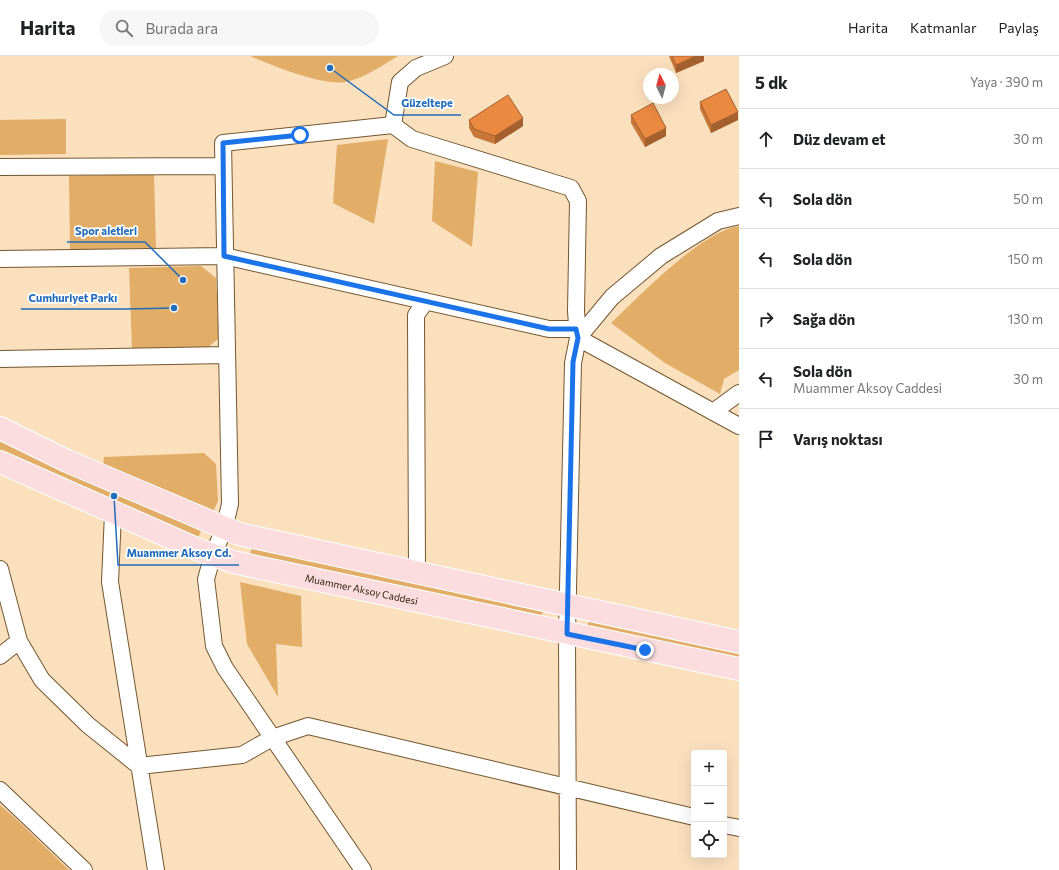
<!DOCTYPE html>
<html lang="tr">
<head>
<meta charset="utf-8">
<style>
  body { margin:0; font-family:Commissioner,sans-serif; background:#f6f6f6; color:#202124 }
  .controls { position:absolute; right:12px; bottom:12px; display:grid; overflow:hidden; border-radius:4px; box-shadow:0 4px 16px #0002 }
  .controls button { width:36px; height:36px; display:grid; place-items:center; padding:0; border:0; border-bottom:1px solid #e0e0e0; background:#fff; color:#202124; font:20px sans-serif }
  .compass { position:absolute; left:643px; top:12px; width:36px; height:36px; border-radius:50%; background:#fff; box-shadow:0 4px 16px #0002; rotate:354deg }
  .stop { position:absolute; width:12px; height:12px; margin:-9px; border:3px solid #1a73e8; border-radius:50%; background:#fff }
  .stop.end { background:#1a73e8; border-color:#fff; box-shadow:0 1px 4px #0008 }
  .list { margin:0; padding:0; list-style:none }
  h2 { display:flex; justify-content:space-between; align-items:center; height:52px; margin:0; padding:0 16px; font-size:17px }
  h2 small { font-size:13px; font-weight:400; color:#757577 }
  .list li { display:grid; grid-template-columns:26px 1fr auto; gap:12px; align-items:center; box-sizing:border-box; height:60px; padding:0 16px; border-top:1px solid #e0e0e0 }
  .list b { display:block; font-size:15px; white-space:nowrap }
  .list p { margin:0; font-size:13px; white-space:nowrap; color:#757577 }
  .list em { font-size:13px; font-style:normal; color:#757577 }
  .icon { flex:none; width:22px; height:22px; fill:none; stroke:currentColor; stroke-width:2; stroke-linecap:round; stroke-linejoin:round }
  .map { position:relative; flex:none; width:739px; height:814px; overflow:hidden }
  header { display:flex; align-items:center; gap:24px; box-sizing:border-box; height:56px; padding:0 20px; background:#fff; border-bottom:1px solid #e0e0e0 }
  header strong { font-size:19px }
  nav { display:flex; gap:22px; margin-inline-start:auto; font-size:14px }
  .search { width:280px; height:36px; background:#f6f6f6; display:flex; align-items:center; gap:10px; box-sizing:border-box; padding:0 14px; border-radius:22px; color:#757577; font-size:15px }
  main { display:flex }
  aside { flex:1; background:#fff }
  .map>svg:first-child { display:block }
  .green { fill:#e2ad66 }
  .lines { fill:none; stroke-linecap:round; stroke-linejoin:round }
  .street-casing { stroke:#745730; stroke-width:18 }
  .primary-casing { stroke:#fff; stroke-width:24 }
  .street { stroke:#fff; stroke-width:16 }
  .primary { stroke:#fbdddf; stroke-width:22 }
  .wall { fill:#c97639 }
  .shaded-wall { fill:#a4602e }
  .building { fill:#ea8942; stroke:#a4602e }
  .route { stroke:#1a73e8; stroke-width:5 }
  .labels { text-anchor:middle; stroke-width:3.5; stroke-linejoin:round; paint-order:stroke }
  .street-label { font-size:10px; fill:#2c200f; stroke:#fff }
  .leader { fill:none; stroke:#216cbb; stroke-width:1.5 }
  .callout-dot { fill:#216cbb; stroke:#fff; stroke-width:1.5 }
  .callout-label { font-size:11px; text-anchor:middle; font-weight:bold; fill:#216cbb; stroke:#fff; stroke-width:3.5; stroke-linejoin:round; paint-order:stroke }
</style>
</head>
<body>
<header>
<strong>Harita</strong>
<div class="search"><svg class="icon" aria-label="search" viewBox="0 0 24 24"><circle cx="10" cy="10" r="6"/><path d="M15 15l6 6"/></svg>Burada ara</div>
<nav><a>Harita</a><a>Katmanlar</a><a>Paylaş</a></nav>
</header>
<main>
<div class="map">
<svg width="739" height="814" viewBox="0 0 739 814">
  <rect width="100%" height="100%" fill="#fbe0be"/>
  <!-- green -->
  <path class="green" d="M250,0h148c-16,10 -34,22 -53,26 -22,4 -74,-17 -95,-26z
    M66,63v35l-66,1v-35z
    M388,83l-14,85 -41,-21 4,-58z
    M435,105l43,11 -6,75 -40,-26z
    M154,118l2,74 -86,2 -1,-74z
    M739,170v144l-15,9 -4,15 -55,-31 -54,-40c30,-28 89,-91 128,-97z
    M201,210l15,12 3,60 -12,10 -75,2 -3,-82z
    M0,385l201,90 -3,7 -190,-84 -8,-4z
    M204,397l12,11 2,37 -5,11 -110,-46 1,-9z
    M252,492l290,62 1,3 -2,2 -291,-61z
    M240,526l61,14 1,51 -26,-3 2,53 -31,-53z
    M589,564l150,32v6l-152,-32z
    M0,749l16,14 53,51h-69z"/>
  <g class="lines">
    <!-- street casing -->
    <g class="street-casing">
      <path id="street" d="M393,69l19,14 159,49 7,13 -2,110 2,27 -5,25 -6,271 1,236
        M0,111l223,-1
        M0,203l224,-3 325,73h27
        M578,282l34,-41 49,-41 57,-35 21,-5
        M578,282l161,88
        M0,303l227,-4
        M713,356l26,-19
        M113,457l-3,69 46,288
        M0,513l19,72 23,39 46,45 51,41 103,-11 30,-17 36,-12 386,91
        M417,517l-1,-258 10,-14
        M0,600l19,-15
        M0,734l84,80
        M724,769l15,3
        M363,814l-138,-202 -11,-22 -8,-67 7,-24 11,-26 6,-25 -7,-361 170,-18 7,-43 16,-14 29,-12"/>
    </g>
    <!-- primary casing -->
    <g class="primary-casing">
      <g id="primary">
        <path d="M0,372l67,33 172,73 500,108"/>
        <path id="s1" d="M0,406l199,88 34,12 506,107"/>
      </g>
    </g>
    <!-- street -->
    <use href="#street" class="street"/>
    <!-- primary -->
    <use href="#primary" class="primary"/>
  </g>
  <!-- wall -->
  <path class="wall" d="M669,0h35v5l-28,12z
    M700,46l38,18 -27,13 -11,-24z
    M631,59l35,21 -21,11 -14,-24z
    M469,64l54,6 -28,18 -21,-7 -5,-9z"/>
  <!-- shaded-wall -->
  <path class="shaded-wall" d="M696,0h8v5l-28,12v-8z
    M738,56v8l-27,13v-8z
    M523,62v8l-28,18v-8z
    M666,72v8l-21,11v-8z"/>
  <!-- building -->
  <path class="building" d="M672,0h24l-20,9z
    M726,33l12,23 -27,13 -11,-23z
    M508,39l15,23 -28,18 -21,-7 -5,-9z
    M653,47l13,25 -21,11 -14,-24z"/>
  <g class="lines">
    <!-- route -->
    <path class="route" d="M300,79l-77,8 1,113 325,73h27l2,9 -5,24 -6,272 78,16"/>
  </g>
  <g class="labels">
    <!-- street labels -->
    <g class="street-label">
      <text dy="4" stroke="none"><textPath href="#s1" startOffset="385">Muammer Aksoy Caddesi</textPath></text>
    </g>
  </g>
  <!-- callouts -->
  <path class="leader" d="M330 12L394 59H461M183 224L145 186H67M174 252L126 253H21M114 440L118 509H239"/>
  <g class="callout-dot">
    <circle cx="330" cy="12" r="4"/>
    <circle cx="183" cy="224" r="4"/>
    <circle cx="174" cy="252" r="4"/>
    <circle cx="114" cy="440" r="4"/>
  </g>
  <g class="callout-label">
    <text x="427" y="51">Güzeltepe</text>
    <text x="106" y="179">Spor aletleri</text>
    <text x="73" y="246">Cumhuriyet Parkı</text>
    <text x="179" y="501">Muammer Aksoy Cd.</text>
  </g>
</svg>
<div class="controls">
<button>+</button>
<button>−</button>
<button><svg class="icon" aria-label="locate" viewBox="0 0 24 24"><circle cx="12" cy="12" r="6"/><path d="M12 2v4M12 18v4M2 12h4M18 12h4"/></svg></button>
</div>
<svg class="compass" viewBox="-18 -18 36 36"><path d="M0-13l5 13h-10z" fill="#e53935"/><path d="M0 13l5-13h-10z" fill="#757577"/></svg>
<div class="stop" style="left:300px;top:79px"></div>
<div class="stop end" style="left:645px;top:594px"></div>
</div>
<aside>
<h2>5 dk<small>Yaya · 390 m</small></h2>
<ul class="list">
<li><svg class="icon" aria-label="ahead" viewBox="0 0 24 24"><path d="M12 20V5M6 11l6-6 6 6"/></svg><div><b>Düz devam et</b></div><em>30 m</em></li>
<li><svg class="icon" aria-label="left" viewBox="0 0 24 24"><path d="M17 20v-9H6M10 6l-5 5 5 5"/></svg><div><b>Sola dön</b></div><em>50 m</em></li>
<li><svg class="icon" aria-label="left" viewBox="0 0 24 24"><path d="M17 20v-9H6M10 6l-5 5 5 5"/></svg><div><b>Sola dön</b></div><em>150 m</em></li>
<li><svg class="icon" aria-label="right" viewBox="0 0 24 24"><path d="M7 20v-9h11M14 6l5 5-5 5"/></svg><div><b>Sağa dön</b></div><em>130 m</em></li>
<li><svg class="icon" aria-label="left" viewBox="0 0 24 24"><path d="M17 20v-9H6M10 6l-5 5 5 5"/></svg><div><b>Sola dön</b><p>Muammer Aksoy Caddesi</p></div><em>30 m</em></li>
<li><svg class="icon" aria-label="arrive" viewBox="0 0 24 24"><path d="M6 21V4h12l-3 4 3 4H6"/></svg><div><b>Varış noktası</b></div></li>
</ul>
</aside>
</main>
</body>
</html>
